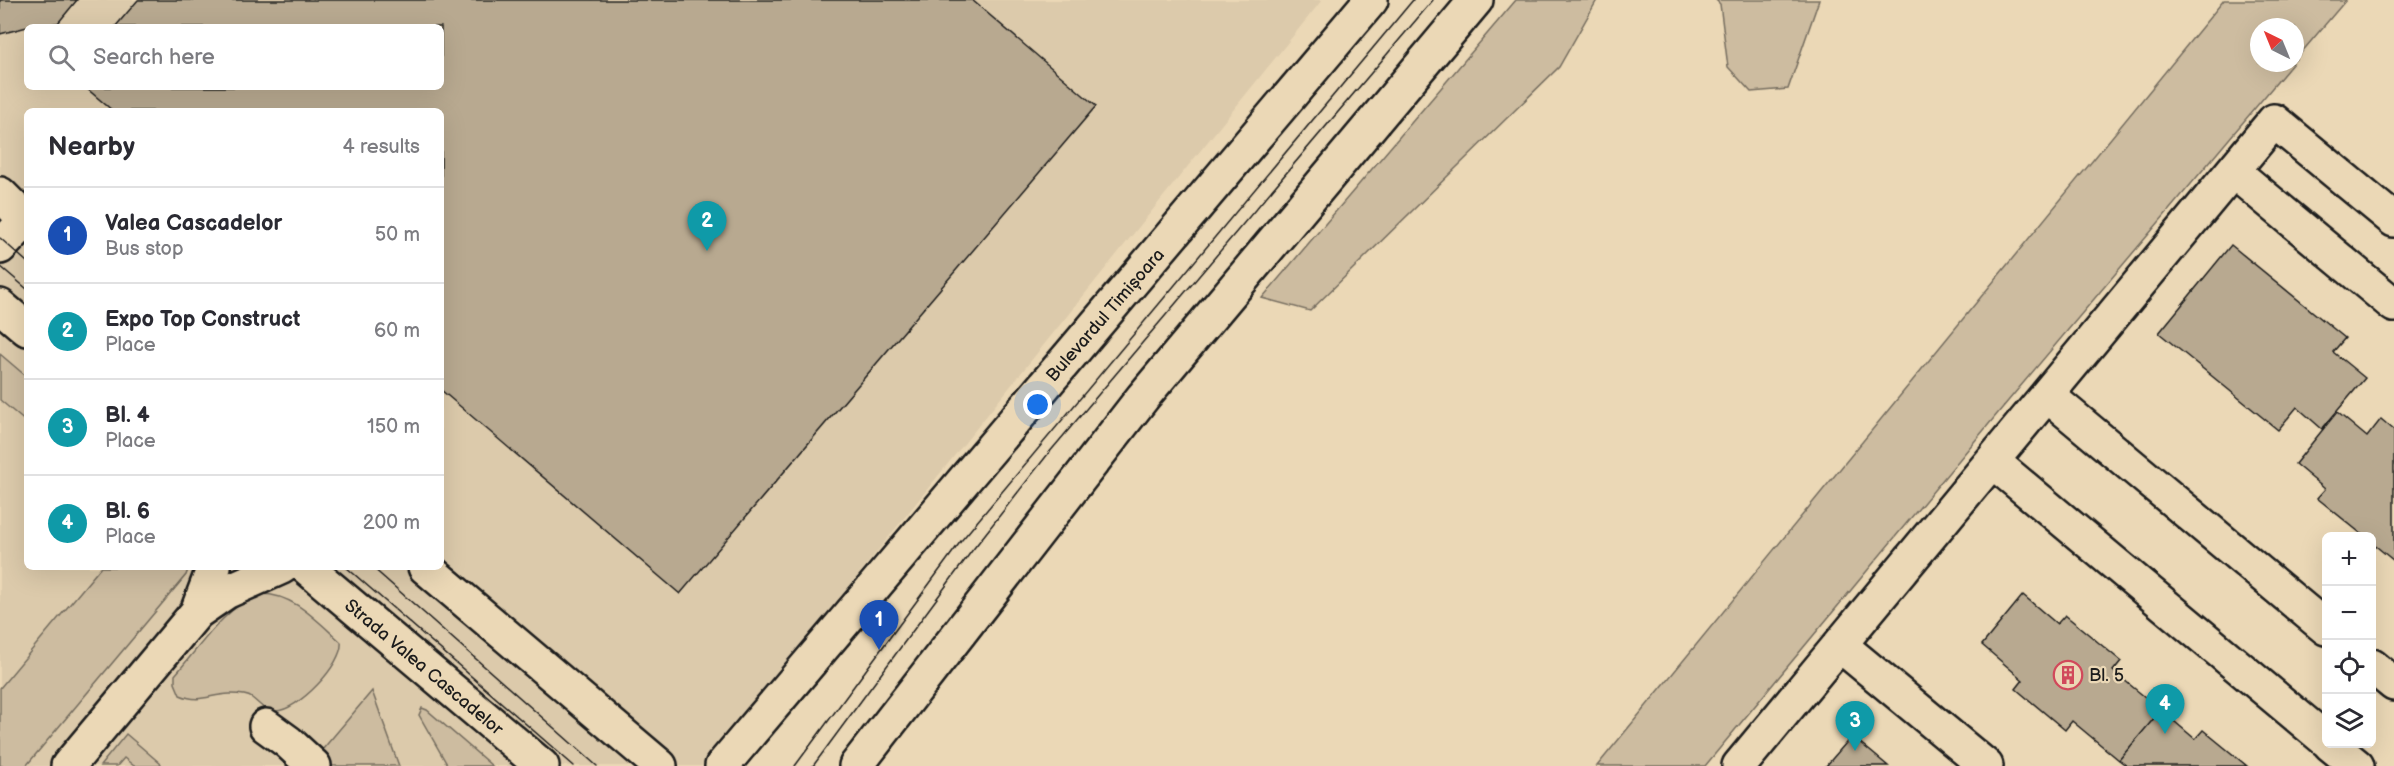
<!DOCTYPE html>
<html lang="en">
<head>
<meta charset="utf-8">
<style>
  body { margin:0; font-family:"Balsamiq Sans",sans-serif; background:#f2f2f3; color:#2b2b33 }
  .controls { position:absolute; right:18px; bottom:18px; display:grid; overflow:hidden; border-radius:9px; box-shadow:0 6px 24px #0002 }
  .controls button { width:54px; height:54px; display:grid; place-items:center; padding:0; border:0; border-bottom:2px solid #e1e1e2; background:#fff; color:#2b2b33; font:30px sans-serif }
  .compass { position:absolute; left:2250px; top:18px; width:54px; height:54px; border-radius:50%; background:#fff; box-shadow:0 6px 24px #0002; rotate:317deg }
  .you { position:absolute; left:1038px; top:405px; width:21px; height:21px; margin:-15px; border:4px solid #fff; border-radius:50%; background:#1a73e8; box-shadow:0 0 0 9px #1a73e833 }
  .badge { display:grid; place-items:center; width:39px; height:39px; border-radius:50%; background:#d1495b; color:#fff; font-size:20px; font-weight:700 }
  .pin { position:absolute; translate:-50% -50px; filter:drop-shadow(0 2px 3px #0008) }
  .pin::after { content:''; position:absolute; top:32px; width:21px; height:18px; background:inherit; clip-path:polygon(0 0,100% 0,50% 100%) }
  .list { margin:0; padding:0; list-style:none }
  h2 { display:flex; justify-content:space-between; align-items:center; height:78px; margin:0; padding:0 24px; font-size:26px }
  h2 small { font-size:20px; font-weight:400; color:#7c7c81 }
  .list li { display:grid; grid-template-columns:39px 1fr auto; gap:18px; align-items:center; box-sizing:border-box; height:96px; padding:0 24px; border-top:2px solid #e1e1e2 }
  .list b { display:block; font-size:22px; white-space:nowrap }
  .list p { margin:0; font-size:20px; white-space:nowrap; color:#7c7c81 }
  .list em { font-size:20px; font-style:normal; color:#7c7c81 }
  .icon { flex:none; width:33px; height:33px; fill:none; stroke:currentColor; stroke-width:2; stroke-linecap:round; stroke-linejoin:round }
  .map { position:relative; flex:none; width:2394px; height:766px; overflow:hidden }
  .search { position:absolute; background:#fff; box-shadow:0 6px 24px #0002; left:24px; top:24px; width:420px; height:66px; display:flex; align-items:center; gap:15px; box-sizing:border-box; padding:0 21px; border-radius:9px; color:#7c7c81; font-size:22px }
  .panel { position:absolute; background:#fff; box-shadow:0 6px 24px #0002; left:24px; top:108px; width:420px; height:462px; border-radius:9px }
  .map>svg:first-child { display:block }
  .built { fill:#dccaab; fill-rule:evenodd }
  .green { fill:#cdbca0; stroke:#746c5e; stroke-width:1.5 }
  .building { fill:#b8a990; stroke:#1c1c1c; stroke-width:1.5 }
  .lines { fill:none; stroke-linecap:round; stroke-linejoin:round }
  .minor-casing { stroke:#1c1c1c; stroke-width:38 }
  .major-casing { stroke:#1c1c1c; stroke-width:38 }
  .minor { stroke:#ebd8b6; stroke-width:33 }
  .major { stroke:#ebd8b6; stroke-width:33 }
  .tram { stroke:#1c1c1c; stroke-width:1.5 }
  .labels { text-anchor:middle; stroke-width:4.5; stroke-linejoin:round; paint-order:stroke }
  .street-label { font-size:18px; fill:#1c1c1c; stroke:#ebd8b6 }
  .poi-label { font-size:18px; fill:#1c1c1c; stroke:#ebd8b6; text-anchor:start }
</style>
</head>
<body>
<div class="map">
<svg width="2394" height="766" viewBox="0 0 2394 766">
  <rect width="100%" height="100%" fill="#ebd8b6"/>
  <filter id="ink" filterUnits="userSpaceOnUse"><feTurbulence type="fractalNoise" baseFrequency=".0167" numOctaves="2"/><feDisplacementMap in="SourceGraphic" scale="12" xChannelSelector="R" yChannelSelector="G"/><feConvolveMatrix kernelMatrix="1 2 1 2 8 2 1 2 1" color-interpolation-filters="sRGB"/></filter>
  <g filter="url(#ink)">
    <!-- built -->
    <path class="built" d="M0,0h1322l-618,766h-704zM27,27h414v60h-414zM27,111h414v456h-414z"/>
    <!-- green -->
    <path class="green" d="M1516,0h81l-38,67 -249,244 -48,-13z
      M1716,0h103l-31,89 -37,3 -23,-25 -8,-63z
      M2224,0h122l-51,60v-33h-36v36h34l-290,344 -298,359h-108z
      M0,354l27,23v46l-27,-23z
      M101,567h88l-3,8 -160,191h-26v-78z
      M260,594c33,-1 57,27 81,48 3,21 -44,70 -66,69 -11,0 -15,-7 -23,-13 -5,-4 -15,-4 -22,-4 -20,0 -29,10 -50,1l-5,-12v-8c23,-26 51,-70 85,-81z
      M372,691l27,75h-73l-9,-10z
      M422,708l5,2 65,56h-44l-29,-51z
      M126,734l35,30 -2,2h-25l-10,-8 -7,8h-17z"/>
    <!-- building -->
    <path class="building" d="M0,0h77l-19,23 -31,4 -27,7z
      M138,0h834l124,106 -416,488 -239,-204v-279h-328l-28,-24h356v-60h-326z
      M2231,245l114,93 -12,14 32,26 -43,51 -25,-22 -19,23 -119,-97z
      M2337,412l30,25 14,-18 13,11v131l-22,-18v-7h-8l-47,-38 8,-9 -30,-25z
      M2023,595l34,29 8,-9 56,46 -8,10 48,39 -42,50 -47,-39 -7,9 -49,-41 7,-9 -41,-35z
      M2161,710l34,29 8,-9 44,36h-120l-8,-6z
      M1852,736l36,30h-62z"/>
    <g class="lines">
      <!-- minor casing -->
      <g class="minor-casing">
        <path id="minor" d="M2233,171l161,134
          M2047,395l279,233
          M1992,461l334,279
          M197,612l17,-45
          M1840,645l146,121
          M2372,666l22,18
          M266,726l22,16 26,24
          M2330,744l27,22
          M68,766l129,-154 29,-20 56,-25
          M1739,766l535,-645 120,99"/>
      </g>
      <!-- major casing -->
      <g class="major-casing">
        <path id="major" d="M0,194l27,27
          M0,247l26,-27
          M0,306l27,23
          M306,567l236,199
          M425,567l235,199
          M722,766l649,-766
          M856,766l287,-369 333,-397"/>
      </g>
      <!-- minor -->
      <use href="#minor" class="minor"/>
      <!-- major -->
      <use href="#major" class="major"/>
      <!-- tram -->
      <path class="tram" d="M0,238l27,24
        M0,266l27,23
        M346,567l228,199
        M372,567l225,199
        M795,766l166,-225 452,-541
        M813,766l158,-214 77,-98 385,-454"/>
    </g>
  </g>
  <!-- icons -->
  <defs>
    <g id="building-ring" transform="scale(1.5)"><circle r="9.5" fill="#ebd8b6" stroke="#d1495b" stroke-width="1.5"/><path d="M-4-6H4V6H1V3H-1V6H-4ZM-2.5-4.3h1.7v1.8h-1.7ZM.8-4.3h1.7v1.8H.8ZM-2.5-1h1.7V.8h-1.7ZM.8-1h1.7V.8H.8Z" fill="#d1495b"/></g>
  </defs>
  <g fill-rule="evenodd">
    <use href="#building-ring" x="2068" y="675"/>
  </g>
  <g class="labels">
    <!-- street labels -->
    <g class="street-label">
      <text transform="translate(1105 315) rotate(-49)" y="6">Bulevardul Timișoara</text>
      <text transform="translate(424 667) rotate(40)" y="6">Strada Valea Cascadelor</text>
    </g>
    <!-- poi labels -->
    <g class="poi-label">
      <text x="2089" y="681">Bl. 5</text>
    </g>
  </g>
</svg>
<div class="controls">
<button>+</button>
<button>−</button>
<button><svg class="icon" aria-label="locate" viewBox="0 0 24 24"><circle cx="12" cy="12" r="6"/><path d="M12 2v4M12 18v4M2 12h4M18 12h4"/></svg></button>
<button><svg class="icon" aria-label="layers" viewBox="0 0 24 24"><path d="M12 4l9 5-9 5-9-5zM3 14l9 5 9-5"/></svg></button>
</div>
<svg class="compass" viewBox="-18 -18 36 36"><path d="M0-13l5 13h-10z" fill="#e53935"/><path d="M0 13l5-13h-10z" fill="#7c7c81"/></svg>
<div class="you"></div>
<div class="pin badge" style="left:879px;top:650px;background:#1a4fb4">1</div>
<div class="pin badge" style="left:707px;top:251px;background:#0f9aa8">2</div>
<div class="pin badge" style="left:1855px;top:751px;background:#0f9aa8">3</div>
<div class="pin badge" style="left:2165px;top:734px;background:#0f9aa8">4</div>
<div class="search"><svg class="icon" aria-label="search" viewBox="0 0 24 24"><circle cx="10" cy="10" r="6"/><path d="M15 15l6 6"/></svg>Search here</div>
<section class="panel">
<h2>Nearby<small>4 results</small></h2>
<ul class="list">
<li><span class="badge" style="background:#1a4fb4">1</span><div><b>Valea Cascadelor</b><p>Bus stop</p></div><em>50 m</em></li>
<li><span class="badge" style="background:#0f9aa8">2</span><div><b>Expo Top Construct</b><p>Place</p></div><em>60 m</em></li>
<li><span class="badge" style="background:#0f9aa8">3</span><div><b>Bl. 4</b><p>Place</p></div><em>150 m</em></li>
<li><span class="badge" style="background:#0f9aa8">4</span><div><b>Bl. 6</b><p>Place</p></div><em>200 m</em></li>
</ul>
</section>
</div>
</body>
</html>
